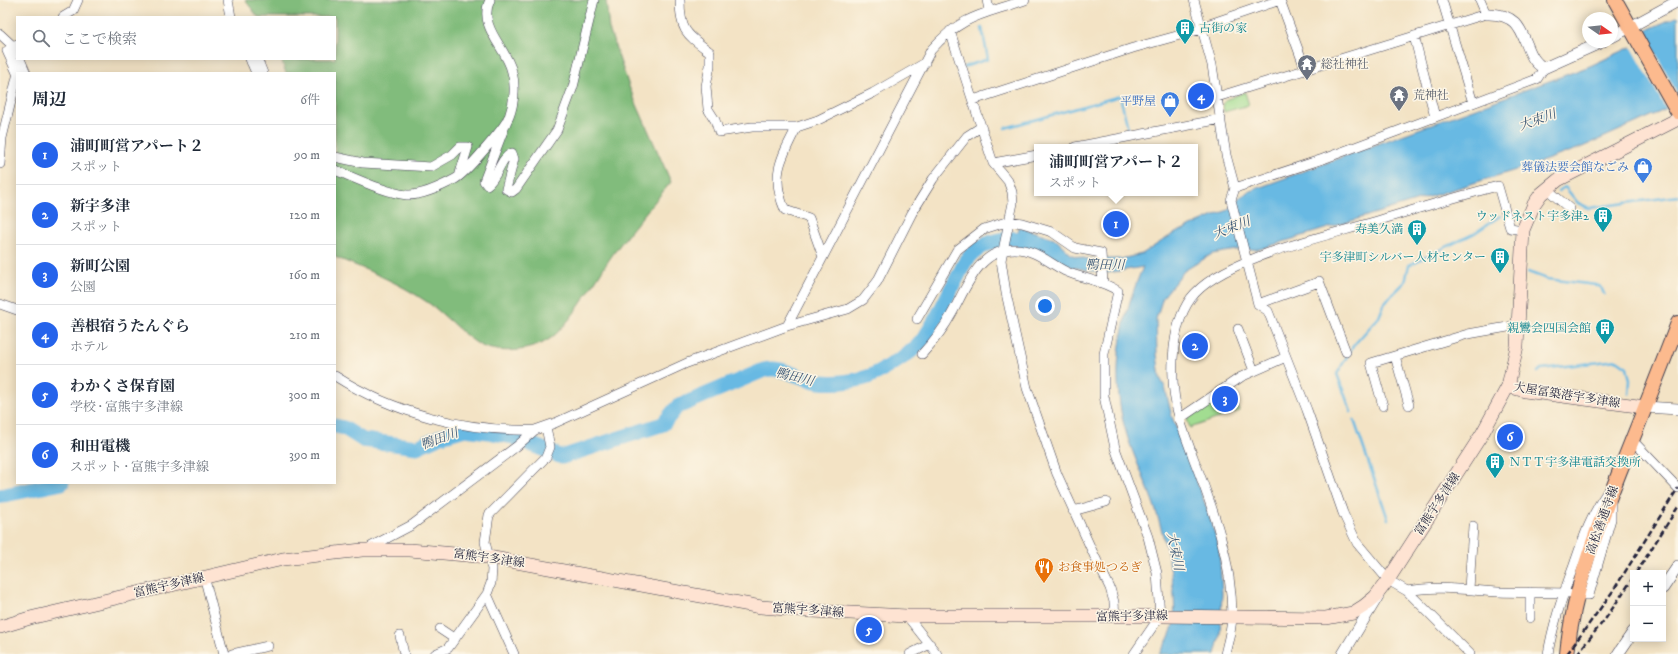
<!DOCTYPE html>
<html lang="ja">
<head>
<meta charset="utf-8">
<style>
  body { margin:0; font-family:"IM FELL DW Pica","Noto Serif JP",serif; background:#f6f6f7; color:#1f2937 }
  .controls { position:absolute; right:12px; bottom:12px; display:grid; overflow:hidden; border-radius:0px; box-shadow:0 2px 10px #0003 }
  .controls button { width:36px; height:36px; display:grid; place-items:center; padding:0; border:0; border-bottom:1px solid #e0e1e3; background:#fff; color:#1f2937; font:20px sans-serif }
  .compass { position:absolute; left:1582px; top:12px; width:36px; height:36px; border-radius:50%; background:#fff; box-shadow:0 2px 10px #0003; rotate:104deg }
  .you { position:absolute; left:1045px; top:306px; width:14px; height:14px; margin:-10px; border:3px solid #fff; border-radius:50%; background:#1a73e8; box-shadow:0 0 0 6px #1a73e833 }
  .badge { display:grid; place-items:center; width:26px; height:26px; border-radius:50%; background:#2563eb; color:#fff; font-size:13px; font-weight:700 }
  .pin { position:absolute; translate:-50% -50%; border:2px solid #fff; box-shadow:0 1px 4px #0006 }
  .popup { position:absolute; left:1034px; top:144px; width:164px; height:52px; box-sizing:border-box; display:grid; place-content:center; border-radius:0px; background:#fff; filter:drop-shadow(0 1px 3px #0005); font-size:13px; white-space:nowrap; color:#747a83 }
  .popup b { font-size:15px; color:#1f2937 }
  .popup::after { content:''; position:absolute; left:50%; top:100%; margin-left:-8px; border:8px solid transparent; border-top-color:#fff }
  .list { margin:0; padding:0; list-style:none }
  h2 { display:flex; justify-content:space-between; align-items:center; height:52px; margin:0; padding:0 16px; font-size:17px }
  h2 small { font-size:13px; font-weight:400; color:#747a83 }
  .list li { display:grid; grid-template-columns:26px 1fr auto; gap:12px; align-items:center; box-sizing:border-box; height:60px; padding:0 16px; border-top:1px solid #e0e1e3 }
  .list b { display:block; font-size:15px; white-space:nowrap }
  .list p { margin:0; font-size:13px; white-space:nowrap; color:#747a83 }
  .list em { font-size:13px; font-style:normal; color:#747a83 }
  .icon { flex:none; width:22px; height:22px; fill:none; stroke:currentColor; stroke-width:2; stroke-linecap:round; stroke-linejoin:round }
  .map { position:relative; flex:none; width:1678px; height:654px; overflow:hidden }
  .search { position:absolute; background:#fff; box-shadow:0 2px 10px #0003; left:16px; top:16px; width:320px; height:44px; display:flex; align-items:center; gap:10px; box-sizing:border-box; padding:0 14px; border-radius:0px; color:#747a83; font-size:15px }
  .panel { position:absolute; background:#fff; box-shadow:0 2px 10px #0003; left:16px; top:72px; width:320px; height:412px; border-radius:0px }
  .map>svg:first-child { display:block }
  .green { fill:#a2dd91; stroke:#628066 }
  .forest { fill:#81bc7b; stroke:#526f5b }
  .water { fill:#68b9e3; stroke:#456e8f }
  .pier { fill:#f3e3c5 }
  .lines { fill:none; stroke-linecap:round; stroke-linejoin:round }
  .stream { stroke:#68b9e3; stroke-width:2.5 }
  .river { stroke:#68b9e3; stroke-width:15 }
  .minor-tunnel { stroke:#c9bca9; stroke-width:9; stroke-dasharray:9 4.5; stroke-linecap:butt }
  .minor-casing { stroke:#413f50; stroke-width:10 }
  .tertiary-casing { stroke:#413f50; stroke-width:12 }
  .secondary-casing { stroke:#413f50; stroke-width:14 }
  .primary-casing { stroke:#413f50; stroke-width:16 }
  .minor { stroke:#fff; stroke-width:9 }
  .tertiary { stroke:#fff; stroke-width:11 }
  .secondary { stroke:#fee3d2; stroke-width:13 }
  .primary { stroke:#fcba8e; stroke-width:14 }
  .rail { stroke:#22223b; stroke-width:2.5; stroke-dasharray:6 3; stroke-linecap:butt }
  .labels { text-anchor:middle; stroke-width:3; stroke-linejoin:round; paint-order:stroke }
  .culture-label { font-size:12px; fill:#0d838f; stroke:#fcf5e5; text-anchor:end }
  .worship-label { font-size:12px; fill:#5b616d; stroke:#fcf5e5; text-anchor:start }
  .shop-label { font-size:12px; fill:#366cbe; stroke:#fcf5e5; text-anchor:end }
  .street-label { font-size:12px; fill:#22223b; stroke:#fcf5e5 }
  .food-label { font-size:12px; fill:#c56008; stroke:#fcf5e5; text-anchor:start }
  .water-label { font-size:13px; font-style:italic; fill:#3a5776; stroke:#fcf5e5 }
</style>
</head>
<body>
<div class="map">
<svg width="1678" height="654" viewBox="0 0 1678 654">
  <rect width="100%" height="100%" fill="#fcf5e5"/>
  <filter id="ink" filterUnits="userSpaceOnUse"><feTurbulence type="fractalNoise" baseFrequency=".025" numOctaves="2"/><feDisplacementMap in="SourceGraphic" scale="8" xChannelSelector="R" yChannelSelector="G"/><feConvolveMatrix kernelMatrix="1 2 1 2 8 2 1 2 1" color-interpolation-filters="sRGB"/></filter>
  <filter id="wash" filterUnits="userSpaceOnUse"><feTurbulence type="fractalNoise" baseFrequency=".012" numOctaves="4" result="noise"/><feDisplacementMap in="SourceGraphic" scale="16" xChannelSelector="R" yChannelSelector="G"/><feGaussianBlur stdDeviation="0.9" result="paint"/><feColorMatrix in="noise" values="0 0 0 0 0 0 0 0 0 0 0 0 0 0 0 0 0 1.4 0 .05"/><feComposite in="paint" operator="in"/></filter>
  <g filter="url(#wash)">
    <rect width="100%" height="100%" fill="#f3e3c5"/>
    <!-- green -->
    <path class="green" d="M1245,92l4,13 -25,7 -1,-6 2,-6z
      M1232,388l7,23 -49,17 -3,-9z"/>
    <!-- forest -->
    <path class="forest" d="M245,0h361l3,29 21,60 41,93c-19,23 -38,45 -55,68 -18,24 -42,71 -65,88 -18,13 -46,16 -67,9 -17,-7 -40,-34 -57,-45 -29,-20 -60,-32 -92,-45v-184h-49l-5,-14h54v-42h-77z"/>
    <!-- water -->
    <path class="water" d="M1678,16v88l-98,44 -48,17 -272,84 -24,1 -24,4 -28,17 -21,26 -7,22 1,35 3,24 5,9 7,30 35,92 12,39 3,45 -2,42 -5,19h-56c7,-10 13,-21 15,-33 4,-31 -12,-97 -24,-127 -11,-29 -26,-57 -30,-89 -7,-47 4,-95 23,-138l-35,6 -16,-2 -20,-4 -27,-13 -30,-7 4,-20 35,11 18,17 15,4h34l21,-5 31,-20 55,-24 11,-12 11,-7 340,-125 41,-19 17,-11 -1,-5 2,-2z"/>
    <!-- pier -->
    <path class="pier" d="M1647,36l31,59v11l-11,5 -36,-65z"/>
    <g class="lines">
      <!-- stream -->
      <path class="stream" d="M964,67l24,-8 -6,-31
        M1005,128l115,-32 9,36
        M1558,191l7,-4 13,16 11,5 89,-12
        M1528,272l19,7 49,6 5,2 3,7
        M1538,372l3,-3 76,-9 10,7 3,13 -1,14
        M1351,412l-14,-38 16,-28 26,-29 6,-15 20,-20 4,-17 64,-31 27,-18
        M1354,420l34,99"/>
      <!-- river -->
      <path class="river" d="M335,426l9,2 19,12 54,7 24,-11 24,-7 23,3 25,5 49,20 101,-33 14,-17 87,-37c17,-4 30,6 47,10 16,5 41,2 57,-3 13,-5 44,-24 53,-35 15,-19 24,-43 36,-64 3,-5 5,-11 8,-16 18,-23 45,-28 71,-20
        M0,496l62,-13"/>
    </g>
  </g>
  <g filter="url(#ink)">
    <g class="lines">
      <!-- minor-tunnel -->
      <path class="minor-tunnel" d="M1273,610v15"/>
      <!-- minor casing -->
      <g class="minor-casing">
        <path id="minor" d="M228,0l3,17
          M680,0c0,31 6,34 30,52v14l-4,20 2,23 7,11 4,12 33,-5h45l21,-7 55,-27 52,-30
          M987,0l2,10
          M1194,0l18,65 14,90 9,33 -4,12 27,104 10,7 39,99 36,103 14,30 31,37 19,11 63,63
          M1280,0l26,71
          M1442,0l31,103
          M63,17l10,-6 5,-11
          M1201,27l79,-27
          M950,31l43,132 15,18 4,11 1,11 -12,57 5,33 21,95 30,86 37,81 16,33 4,14 1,15
          M0,34l13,12 4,8
          M1414,36l21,81
          M17,44l-10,7 10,22
          M20,59l6,14
          M250,59l6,14
          M251,62l8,1 4,10
          M1217,97l269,-83 -6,-14
          M973,100l160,-52 69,-19
          M508,118l-24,63 3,4c12,-9 12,-26 25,-32l2,6 -8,30 6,3 4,-3 41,-59 16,-43 21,-87
          M797,127c-16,31 -27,49 -12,83l24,8 14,39
          M1075,147l146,-28
          M335,157l28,6 68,4 21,-12 8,-8h8l-8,26
          M993,163l44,-8
          M0,164l2,-26 15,-61
          M335,170c20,8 51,23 72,25 15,1 35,-9 48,-16 11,-6 49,-51 54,-62 5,-13 7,-31 3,-45 -5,-24 -35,-45 -22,-72
          M1235,188l88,-29 214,-80 7,-11
          M1547,189l23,20
          M0,304l17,6
          M1258,304l58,-21 3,-2 27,71
          M917,319l40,-69 27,-21 25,-8 13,2 30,9 23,16 26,5 2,30
          M787,326l144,-276c32,-36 52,-35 94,-50
          M1238,329l16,42
          M922,354c11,-12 21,-24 29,-39 15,-26 27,-66 64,-66 20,0 34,14 50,22 17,8 37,9 53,20l-14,63v42l11,52 33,89 9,36 3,43 -26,38
          M1395,356l14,49
          M335,376c58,37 131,56 200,54
          M1383,406l-12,-43 97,-29 51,-9
          M1179,419l62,-42 45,-20
          M1631,442l6,3 41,43
          M1073,511l33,-9
          M367,550l5,-4 40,-21 105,-79 18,-16 20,-7 132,-60 100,-37 61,-17 15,-9 14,-18 35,-69 21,-34 34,-43 14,-9
          M204,576l20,78
          M1469,589l4,-63
          M1407,591c30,-6 60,-1 91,1 23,1 47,0 70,1
          M487,594l27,60
          M1585,595h4l22,-76v-17
          M907,616l30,38
          M1530,618v-26
          M440,629l15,10
          M400,636l4,18
          M232,654l36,-8
          M435,654l13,-6 39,-54 4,-11 1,-14 -7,-27 4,-27 57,-58 4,-10 -4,-20
          M910,654l20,-10
          M1225,654c3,-12 7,-26 7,-38 0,-56 -19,-108 -39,-159 -4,-12 -9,-24 -13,-37 -11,-34 -11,-92 11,-122 29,-39 132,-61 179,-75 43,-13 85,-26 128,-37l12,42 13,2
          M1548,654c5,-31 15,-60 26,-89 9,-26 17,-50 33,-73"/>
      </g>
      <!-- tertiary casing -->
      <g class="tertiary-casing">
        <path id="tertiary" d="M1486,14c47,-2 33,42 58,54l58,-26
          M1612,37l66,-36
          M1645,407l33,2
          M1663,588l15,-22
          M1343,654l35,-58
          M1618,654l15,-22"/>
      </g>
      <!-- secondary casing -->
      <g class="secondary-casing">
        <path id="secondary" d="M1508,386l17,5 120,16
          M0,627l30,-9 253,-59 79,-9h48l78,7 273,50 51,4 95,5h256l163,2 27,-5 11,-7 11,-9 13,-17 94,-146 26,-48 9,-40 6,-116 11,-26 7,-10 17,-14 120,-61"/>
      </g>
      <!-- primary casing -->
      <g class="primary-casing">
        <path id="primary" d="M1615,0l63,112
          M1567,654c6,-63 29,-122 52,-181 20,-50 40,-100 59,-150"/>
      </g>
      <!-- minor -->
      <use href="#minor" class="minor"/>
      <!-- tertiary -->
      <use href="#tertiary" class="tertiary"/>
      <!-- secondary -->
      <use href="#secondary" class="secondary"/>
      <!-- primary -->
      <use href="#primary" class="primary"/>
      <!-- rail -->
      <path class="rail" d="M1636,573l42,-66
        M1567,654l46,-63 65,-103
        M1577,654l29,-36 27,-40"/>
    </g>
  </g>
  <!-- icons -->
  <defs>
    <g id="building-pin" transform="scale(1)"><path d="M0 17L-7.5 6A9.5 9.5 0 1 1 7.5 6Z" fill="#0f9aa8" stroke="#fcf5e5"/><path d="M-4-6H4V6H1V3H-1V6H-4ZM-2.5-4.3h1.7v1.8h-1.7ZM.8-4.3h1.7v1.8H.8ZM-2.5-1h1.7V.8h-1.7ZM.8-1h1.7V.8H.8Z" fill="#fff"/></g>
    <g id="temple-pin" transform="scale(1)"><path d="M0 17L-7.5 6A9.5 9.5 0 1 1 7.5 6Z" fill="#6b7280" stroke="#fcf5e5"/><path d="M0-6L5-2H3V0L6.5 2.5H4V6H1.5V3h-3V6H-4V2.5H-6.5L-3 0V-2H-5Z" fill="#fff"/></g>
    <g id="shop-pin" transform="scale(1)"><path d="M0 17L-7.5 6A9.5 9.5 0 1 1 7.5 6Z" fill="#3f7fe0" stroke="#fcf5e5"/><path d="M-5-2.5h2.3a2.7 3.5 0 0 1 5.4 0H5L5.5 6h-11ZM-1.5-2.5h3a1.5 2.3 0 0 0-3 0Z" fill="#fff"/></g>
    <g id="restaurant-pin" transform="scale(1)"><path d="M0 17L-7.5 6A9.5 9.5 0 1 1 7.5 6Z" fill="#e8710a" stroke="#fcf5e5"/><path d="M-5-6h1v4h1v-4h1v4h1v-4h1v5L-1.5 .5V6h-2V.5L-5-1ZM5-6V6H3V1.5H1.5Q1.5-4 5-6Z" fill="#fff"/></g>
  </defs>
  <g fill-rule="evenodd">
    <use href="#building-pin" x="1185" y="28"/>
    <use href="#temple-pin" x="1307" y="64"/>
    <use href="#temple-pin" x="1399" y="95"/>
    <use href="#shop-pin" x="1170" y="101"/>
    <use href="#shop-pin" x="1643" y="167"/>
    <use href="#building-pin" x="1603" y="216"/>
    <use href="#building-pin" x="1417" y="229"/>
    <use href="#building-pin" x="1500" y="257"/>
    <use href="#building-pin" x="1605" y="328"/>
    <use href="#building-pin" x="1495" y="462"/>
    <use href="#restaurant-pin" x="1044" y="567"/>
  </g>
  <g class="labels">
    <!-- culture labels -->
    <g class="culture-label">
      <text x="1199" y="32" text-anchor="start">古街の家</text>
      <text x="1589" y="220">ウッドネスト宇多津2</text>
      <text x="1403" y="233">寿美久満</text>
      <text x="1486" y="261">宇多津町シルバー人材センター</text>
      <text x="1591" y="332">親鸞会四国会館</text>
      <text x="1509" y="466" text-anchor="start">ＮＴＴ宇多津電話交換所</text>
    </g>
    <!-- worship labels -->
    <g class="worship-label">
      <text x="1321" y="68">総社神社</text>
      <text x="1413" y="99">荒神社</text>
    </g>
    <!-- shop labels -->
    <g class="shop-label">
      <text x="1156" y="105">平野屋</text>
      <text x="1629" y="171">葬儀法要会館なごみ</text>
    </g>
    <!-- street labels -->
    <g class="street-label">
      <text transform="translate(1567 395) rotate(9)" y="4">大屋冨築港宇多津線</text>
      <text transform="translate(1437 504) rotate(-57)" y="4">富熊宇多津線</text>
      <text transform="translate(1602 520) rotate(-70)" y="4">高松善通寺線</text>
      <text transform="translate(489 558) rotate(8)" y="4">富熊宇多津線</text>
      <text transform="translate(169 585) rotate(-13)" y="4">富熊宇多津線</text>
      <text transform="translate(808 610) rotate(4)" y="4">富熊宇多津線</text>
      <text transform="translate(1132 616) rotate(-1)" y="4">富熊宇多津線</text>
    </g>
    <!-- food labels -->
    <g class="food-label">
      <text x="1058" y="571">お食事処つるぎ</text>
    </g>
    <!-- water labels -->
    <g class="water-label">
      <text transform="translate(1537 119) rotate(-20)" y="5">大束川</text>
      <text transform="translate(1231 227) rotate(-22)" y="5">大束川</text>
      <text transform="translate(1105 264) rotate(1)" y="5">鴨田川</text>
      <text transform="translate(795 376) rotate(14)" y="5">鴨田川</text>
      <text transform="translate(439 438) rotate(-20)" y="5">鴨田川</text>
      <text transform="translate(1176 551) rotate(78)" y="5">大束川</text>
    </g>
  </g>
</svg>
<div class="controls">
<button>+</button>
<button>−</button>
</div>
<svg class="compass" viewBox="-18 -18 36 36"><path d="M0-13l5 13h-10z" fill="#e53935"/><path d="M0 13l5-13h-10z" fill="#747a83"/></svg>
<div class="you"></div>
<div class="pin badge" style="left:1116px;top:224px">1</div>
<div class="popup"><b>浦町町営アパート２</b>スポット</div>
<div class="pin badge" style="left:1195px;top:346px">2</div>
<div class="pin badge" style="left:1225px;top:399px">3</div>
<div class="pin badge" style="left:1201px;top:96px">4</div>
<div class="pin badge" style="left:869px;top:630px">5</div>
<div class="pin badge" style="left:1510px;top:437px">6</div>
<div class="search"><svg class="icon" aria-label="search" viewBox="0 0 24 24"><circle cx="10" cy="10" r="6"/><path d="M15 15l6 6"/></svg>ここで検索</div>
<section class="panel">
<h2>周辺<small>6件</small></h2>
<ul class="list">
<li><span class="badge">1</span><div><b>浦町町営アパート２</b><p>スポット</p></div><em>90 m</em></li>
<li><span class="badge">2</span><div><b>新宇多津</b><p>スポット</p></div><em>120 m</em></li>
<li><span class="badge">3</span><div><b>新町公園</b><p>公園</p></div><em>160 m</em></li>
<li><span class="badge">4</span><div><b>善根宿うたんぐら</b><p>ホテル</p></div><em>210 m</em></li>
<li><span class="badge">5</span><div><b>わかくさ保育園</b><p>学校 · 富熊宇多津線</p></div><em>300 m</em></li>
<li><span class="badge">6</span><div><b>和田電機</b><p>スポット · 富熊宇多津線</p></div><em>390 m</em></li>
</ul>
</section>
</div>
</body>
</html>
